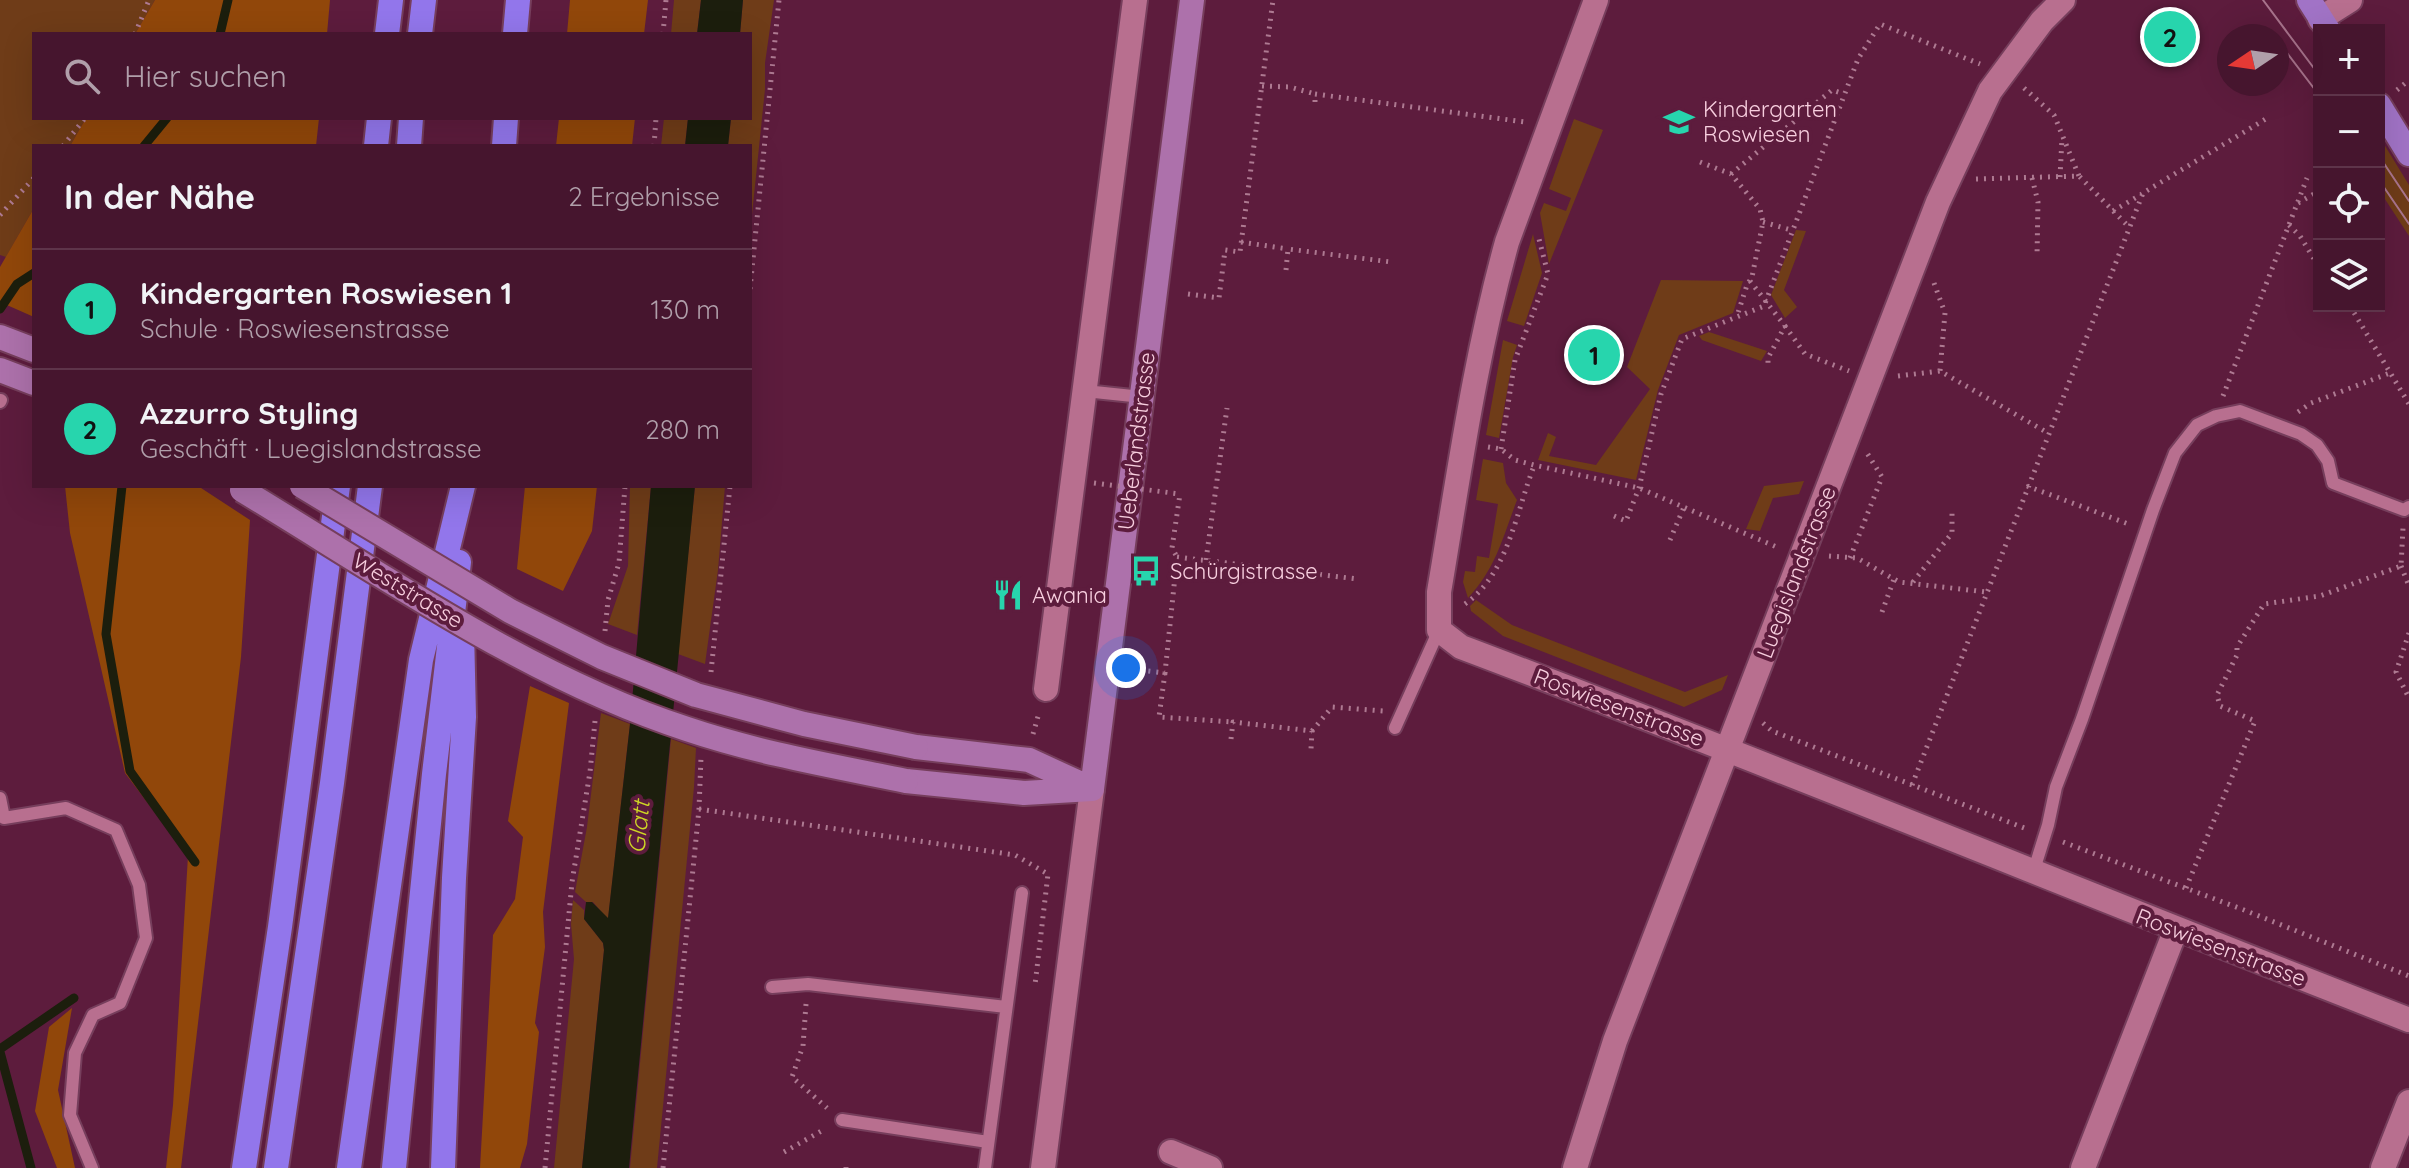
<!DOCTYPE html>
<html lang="de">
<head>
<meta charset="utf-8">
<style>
  body { margin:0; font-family:Quicksand,sans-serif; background:#50223a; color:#f1f3f6 }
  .controls { position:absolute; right:24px; top:24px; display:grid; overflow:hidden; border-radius:0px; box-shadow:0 8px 32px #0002 }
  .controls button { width:72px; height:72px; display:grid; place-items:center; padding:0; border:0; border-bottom:2px solid #5e344a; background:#46152e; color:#f1f3f6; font:40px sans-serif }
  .compass { position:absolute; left:2217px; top:24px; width:72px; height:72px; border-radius:50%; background:#46152e; box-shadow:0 8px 32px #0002; rotate:257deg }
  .you { position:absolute; left:1126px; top:668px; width:28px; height:28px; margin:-20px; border:6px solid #fff; border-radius:50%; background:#1a73e8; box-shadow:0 0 0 12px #1a73e833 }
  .badge { display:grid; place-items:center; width:52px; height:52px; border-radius:50%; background:#27d5ad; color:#111; font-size:26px; font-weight:700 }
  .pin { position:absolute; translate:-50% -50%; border:4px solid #fff; box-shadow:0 2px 8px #0006 }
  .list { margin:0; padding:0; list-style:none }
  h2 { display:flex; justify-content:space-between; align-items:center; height:104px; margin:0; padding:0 32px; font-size:34px }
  h2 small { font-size:26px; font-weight:400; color:#b09faa }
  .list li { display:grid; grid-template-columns:52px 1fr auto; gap:24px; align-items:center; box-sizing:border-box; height:120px; padding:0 32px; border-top:2px solid #5e344a }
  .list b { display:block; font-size:30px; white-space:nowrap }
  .list p { margin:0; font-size:26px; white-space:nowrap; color:#b09faa }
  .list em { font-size:26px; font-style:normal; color:#b09faa }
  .icon { flex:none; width:44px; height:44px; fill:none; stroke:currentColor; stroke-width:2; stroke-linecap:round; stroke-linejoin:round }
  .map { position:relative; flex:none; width:2409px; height:1168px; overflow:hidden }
  .search { position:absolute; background:#46152e; box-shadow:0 8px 32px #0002; left:32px; top:32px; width:720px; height:88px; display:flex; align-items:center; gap:20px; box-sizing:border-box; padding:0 28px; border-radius:0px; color:#b09faa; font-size:30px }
  .panel { position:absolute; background:#46152e; box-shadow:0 8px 32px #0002; left:32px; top:144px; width:720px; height:344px; border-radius:0px }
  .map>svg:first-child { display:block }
  .green { fill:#6f3c18 }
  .forest { fill:#91470a }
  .water { fill:#1c1e0d }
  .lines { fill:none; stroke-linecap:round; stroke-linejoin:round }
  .stream { stroke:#1c1e0d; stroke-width:9 }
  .service-casing { stroke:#763e5c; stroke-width:16 }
  .minor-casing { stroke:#763e5c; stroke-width:28 }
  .tertiary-casing { stroke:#763e5c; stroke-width:28 }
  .secondary-casing { stroke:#763e5c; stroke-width:28 }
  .primary-casing { stroke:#763e5c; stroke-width:28 }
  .motorway-casing { stroke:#763e5c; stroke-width:28 }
  .path { stroke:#ae7a92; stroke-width:5; stroke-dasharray:2 6; stroke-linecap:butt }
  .service { stroke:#b86f8f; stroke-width:12 }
  .minor { stroke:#b86f8f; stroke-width:24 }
  .tertiary { stroke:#b86f8f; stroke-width:24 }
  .secondary { stroke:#ad71ab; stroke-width:24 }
  .primary { stroke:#a173c6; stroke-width:24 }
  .motorway { stroke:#9276eb; stroke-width:24 }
  .tram { stroke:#aa758e; stroke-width:2 }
  .secondary-bridge-casing { stroke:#763e5c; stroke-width:28; stroke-linecap:butt }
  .path-bridge { stroke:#ae7a92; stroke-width:5; stroke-dasharray:2 6; stroke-linecap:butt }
  .secondary-bridge { stroke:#ad71ab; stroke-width:24 }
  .labels { text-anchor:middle; stroke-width:8; stroke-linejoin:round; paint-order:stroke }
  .poi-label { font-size:22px; fill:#f8cfdf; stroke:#5d1c3d; text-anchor:start }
  .street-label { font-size:22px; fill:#f8cfdf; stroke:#5d1c3d }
  .water-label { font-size:24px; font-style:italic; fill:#ced625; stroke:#5d1c3d }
</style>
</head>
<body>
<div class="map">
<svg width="2409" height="1168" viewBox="0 0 2409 1168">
  <rect width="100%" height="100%" fill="#5d1c3d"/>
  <!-- green -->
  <path class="green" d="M0,0h155l-20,34h-101v84h52l-16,28h-36v62l-28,49 -6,-2z
    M674,0h27l-4,34h-26z
    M743,0h31l-9,63v26l-15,145v-88h-22l3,-28h19v-84h-10z
    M664,118h24l-3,28h-24z
    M1574,119l29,11 -54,134 -9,-51 4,-10 22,8 5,-13 -22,-9z
    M2379,136l30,49v51l-30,-46z
    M1796,230l10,1 -22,59 13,17 -12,11 -14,-23z
    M1533,234l9,39 -18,53 -17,-5z
    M1661,280l82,1 -10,32 -54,22 -21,55 -22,90 -98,-20 10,-27 8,4 -7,19 47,9 54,-76 -23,-22z
    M1709,332l58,19 -6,10 -59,-21 -3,-4z
    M1503,340l14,5 -4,12 -14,81 -13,-3z
    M1483,459l20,4 3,20 11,17c-14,37 -21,68 -49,98l-5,-16 2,-11 10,1 2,-16 12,2 9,-54 -22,-4z
    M1804,481l-5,13 -26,4 -13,33 -14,-2 18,-43z
    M630,486h21l-14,149 -29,-11 20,-58z
    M695,486h30l-7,84 -13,94 -27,-10z
    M1476,600l36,25 173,67 43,-17 -6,15 -38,17 -181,-71 -32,-25 -1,-5z
    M601,713l29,11 -22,196 -15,-18h-7l-11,-10 12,-65z
    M671,739l25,9 -2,39 -37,381h-27z
    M573,900l11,10v9l19,24 1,7 -22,218h-28l20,-209 -3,-35z"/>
  <!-- forest -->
  <path class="forest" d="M155,0h175l-3,34h-192z
    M570,0h78l-4,34h-77z
    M86,118h233l-3,28h-246z
    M559,118h76l-3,28h-76z
    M34,208v109l-34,-15v-35z
    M65,486h133l52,34 -9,137 -60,511h-15l7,-63 15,-249 -63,-83 -55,-240z
    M525,486h72l-5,45 -29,60 -46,-22z
    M530,686l39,17 -26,209 2,35 -10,76 4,9 -12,112 -7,24h-40l13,-233 22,-36 8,-62 -15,-16z
    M72,1008l-14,82 17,78h-18l-22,-57 14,-84z"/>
  <!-- water -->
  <path class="water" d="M701,0h42l-3,34h-43z
    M688,118h43l-3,28h-43z
    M651,486h44l-66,682h-47l22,-218 -1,-7 -19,-24 2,-17h6l16,16 22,-194z"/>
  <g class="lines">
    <!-- stream -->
    <path class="stream" d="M220,34l8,-34
      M144,146l23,-28
      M0,309l17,-25 17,-11
      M122,486l-16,148 24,137 65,91
      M0,1049l74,-51
      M0,1052l31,116"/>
    <!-- service casing -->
    <g class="service-casing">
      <path id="service" d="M1085,391l57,6
        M0,402l1,-2
        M1395,728l44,-98
        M0,798l4,20 62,-10 50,22 23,55 7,53 -26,65 -27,12 -18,38 -5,62 22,53
        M2033,873l15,-48 8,-38 26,-68 71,-209 22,-57 22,-28 19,-9 24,-5 61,23 16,11 11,16 5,22 71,27 5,-3
        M772,987l36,-3 198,23
        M842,1120l146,22
        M985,1168l37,-275"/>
    </g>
    <!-- minor casing -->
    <g class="minor-casing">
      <path id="minor" d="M1596,0l-89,242c-32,115 -48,232 -68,350v38l22,17c318,120 632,250 948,373
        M2320,19l30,-19
        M1046,689l89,-689
        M1171,1152l39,16
        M1575,1168l40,-127 323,-839 52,-111 52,-70 21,-21
        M2083,1168l93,-239
        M2383,1168l26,-66"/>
    </g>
    <!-- tertiary casing -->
    <g class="tertiary-casing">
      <path id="tertiary" d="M1043,1168l49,-379"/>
    </g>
    <!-- secondary casing -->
    <g class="secondary-casing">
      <path id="secondary" d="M0,337l34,13
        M0,370l34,13
        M916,747l113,13 61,28
        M906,781l118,12 68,-4
        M1092,789l100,-789"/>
    </g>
    <!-- primary casing -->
    <g class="primary-casing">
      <path id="primary" d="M2309,0l19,30
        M2379,105l30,49"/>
    </g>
    <!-- motorway casing -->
    <g class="motorway-casing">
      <path id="motorway" d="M387,34l4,-34
        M420,34l4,-34
        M515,34l3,-34
        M376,146l3,-28
        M409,146l2,-28
        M504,146l2,-28
        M244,1168l36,-241 58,-441
        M276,1168l56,-385 38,-297
        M349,1168l72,-508 42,-174
        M394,1168l40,-394 25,-212
        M443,1168l11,-290 10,-161 -2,-86"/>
    </g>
    <!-- path -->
    <path class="path" d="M135,34l14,-34
      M663,34l3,-34
      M1262,86l28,1 25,7
      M2024,88l30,27 25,61
      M2397,90l12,-10
      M1315,102v-8l210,28
      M63,146l22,-28
      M654,146l2,-28
      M1700,162l31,12 29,35 3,13 -11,55 -5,8 -10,31
      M1731,174l101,-84 12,4
      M2060,177l2,-39
      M2032,178l6,24 -1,54
      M1976,179l103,-3 50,51
      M2298,203l21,-12
      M2113,211l29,-17
      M0,215l34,-37
      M1763,222l28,8
      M2289,225l11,11 19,31
      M1241,242l47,7
      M1286,270l2,-21 103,13
      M1750,281l35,45 -17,32v6
      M1934,283l11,30 -5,58
      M750,289l29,-289
      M1188,294l31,4 6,-48 15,2 33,-252
      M2350,306l59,98
      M1785,326l20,28 44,17
      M1898,376l42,-5 108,62
      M2223,396l84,-218
      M2298,412l13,-9 79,-30
      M1488,447l13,2 14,11 19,5 105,23 140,60
      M1501,449l14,-89 33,-86 -10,-39
      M2027,486l104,39
      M1614,516l12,5 13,-33 22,-94 21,-55 82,-33 94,-247 22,-35 100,40
      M1670,540l14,-33
      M1829,556l28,2 42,24 87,10
      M1177,557l180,22
      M1850,558l32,-81 -15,-24
      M1206,560l21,-152
      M2401,566l8,20
      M1913,582l39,-49v-21
      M1465,604c43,-30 51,-92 69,-138
      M1882,612l12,-33
      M605,631l3,-31 11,-37 6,-77
      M2409,633l-13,39 13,26
      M711,672l19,-186
      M1133,673l7,-3 25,3 12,-116 -5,-9 8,-54
      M1165,673l-6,44 74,5
      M1763,723l9,8 255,98
      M1312,731l20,-24 51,4
      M1033,734l6,-21
      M1231,739l2,-17 79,9 -1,18
      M1912,785l231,-592 126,-76
      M699,809l316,46 33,19 -13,111
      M2063,842l181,68 165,66
      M2186,888l69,-167 -35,-15 -3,-11 20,-40v-8l27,-43 56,-8 81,-30 2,-38
      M806,1004l-3,42 -11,31 35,31
      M784,1152l41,-23
      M545,1168l27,-286 18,-110 5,-51
      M663,1168l36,-359 2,-52
      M846,1168v-1"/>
    <!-- service -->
    <use href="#service" class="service"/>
    <!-- minor -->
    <use href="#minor" class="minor"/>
    <!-- tertiary -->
    <use href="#tertiary" class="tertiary"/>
    <!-- secondary -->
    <use href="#secondary" class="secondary"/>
    <!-- primary -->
    <use href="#primary" class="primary"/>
    <!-- motorway -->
    <use href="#motorway" class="motorway"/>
    <!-- tram -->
    <path class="tram" d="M2263,0l56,75
      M2278,41l41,54
      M2379,156l30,45
      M2379,180l30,44"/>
    <!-- secondary-bridge casing -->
    <g class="secondary-bridge-casing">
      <path id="secondary-bridge" d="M302,486l208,125 92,46 94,38 108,29 112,23
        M242,490c139,84 290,189 445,239 71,24 146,37 219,52"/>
    </g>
    <!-- path-bridge -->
    <path class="path-bridge" d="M1094,483l86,11"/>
    <!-- secondary-bridge -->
    <use href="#secondary-bridge" class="secondary-bridge"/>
  </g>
  <!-- icons -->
  <defs>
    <g id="school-bare" transform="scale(2.4)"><path d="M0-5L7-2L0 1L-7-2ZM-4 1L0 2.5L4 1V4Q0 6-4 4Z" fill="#27d5ad" stroke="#5d1c3d" stroke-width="2.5" paint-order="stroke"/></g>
    <g id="bus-bare" transform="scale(2.4)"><path d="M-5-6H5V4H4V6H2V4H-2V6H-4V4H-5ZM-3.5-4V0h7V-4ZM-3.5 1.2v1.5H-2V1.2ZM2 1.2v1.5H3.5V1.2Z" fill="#27d5ad" stroke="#5d1c3d" stroke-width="2.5" paint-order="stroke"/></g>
    <g id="restaurant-bare" transform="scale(2.4)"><path d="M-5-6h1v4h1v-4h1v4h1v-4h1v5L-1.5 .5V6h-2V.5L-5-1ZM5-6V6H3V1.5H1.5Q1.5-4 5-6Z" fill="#27d5ad" stroke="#5d1c3d" stroke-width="2.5" paint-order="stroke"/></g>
  </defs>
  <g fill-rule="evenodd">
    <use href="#school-bare" x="1679" y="122"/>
    <use href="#bus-bare" x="1146" y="571"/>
    <use href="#restaurant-bare" x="1008" y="595"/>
  </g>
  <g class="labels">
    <!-- poi labels -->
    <g class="poi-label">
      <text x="1703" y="117">Kindergarten<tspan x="1703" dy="25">Roswiesen</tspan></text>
      <text x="1170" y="579">Schürgistrasse</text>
      <text x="1032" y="603">Awania</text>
    </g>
    <!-- street labels -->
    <g class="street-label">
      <text transform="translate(1136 441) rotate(-83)" y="8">Ueberlandstrasse</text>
      <text transform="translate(1796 572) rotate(-69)" y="8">Luegislandstrasse</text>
      <text transform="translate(408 590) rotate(31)" y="8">Weststrasse</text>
      <text transform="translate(1619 707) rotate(21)" y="8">Roswiesenstrasse</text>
      <text transform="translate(2221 947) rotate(21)" y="8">Roswiesenstrasse</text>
    </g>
    <!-- water labels -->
    <g class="water-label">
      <text transform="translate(639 827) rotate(-84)" y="8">Glatt</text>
    </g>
  </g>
</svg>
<div class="controls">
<button>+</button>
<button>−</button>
<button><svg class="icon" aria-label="locate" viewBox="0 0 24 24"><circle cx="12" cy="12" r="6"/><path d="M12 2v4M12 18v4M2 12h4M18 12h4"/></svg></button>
<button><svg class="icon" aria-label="layers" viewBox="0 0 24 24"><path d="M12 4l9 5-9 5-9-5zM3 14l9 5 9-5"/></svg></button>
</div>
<svg class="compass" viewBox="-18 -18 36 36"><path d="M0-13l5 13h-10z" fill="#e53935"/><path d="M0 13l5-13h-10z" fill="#b09faa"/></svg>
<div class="you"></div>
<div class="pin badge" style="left:1594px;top:355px">1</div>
<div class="pin badge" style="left:2170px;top:37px">2</div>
<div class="search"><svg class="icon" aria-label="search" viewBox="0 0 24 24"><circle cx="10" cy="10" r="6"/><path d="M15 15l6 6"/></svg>Hier suchen</div>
<section class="panel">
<h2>In der Nähe<small>2 Ergebnisse</small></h2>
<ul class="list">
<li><span class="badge">1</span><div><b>Kindergarten Roswiesen 1</b><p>Schule · Roswiesenstrasse</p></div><em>130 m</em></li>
<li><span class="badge">2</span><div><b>Azzurro Styling</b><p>Geschäft · Luegislandstrasse</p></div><em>280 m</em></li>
</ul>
</section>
</div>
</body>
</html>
